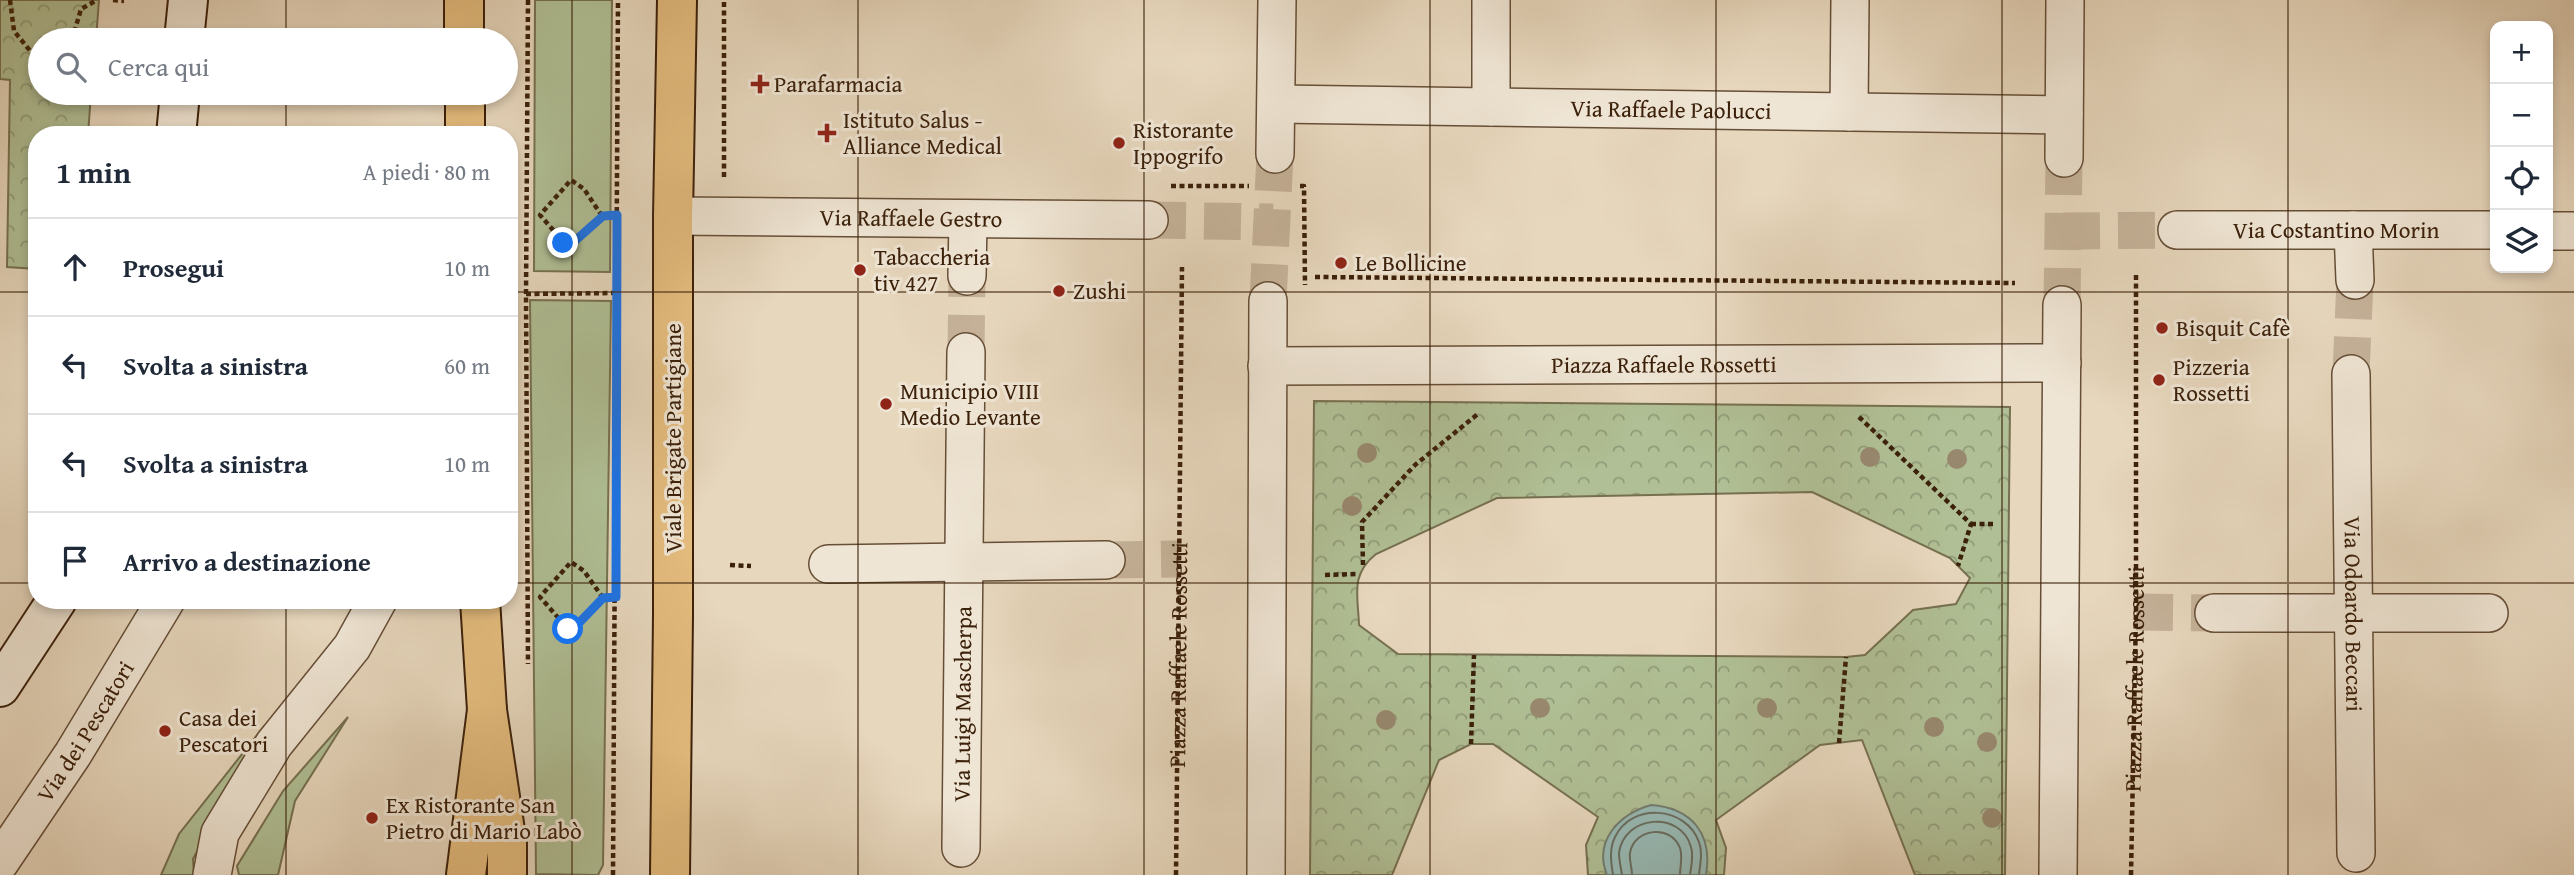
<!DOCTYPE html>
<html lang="it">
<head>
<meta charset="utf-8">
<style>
  body { margin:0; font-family:"Gentium Book Plus",serif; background:#f6f6f7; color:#1f2937 }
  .controls { position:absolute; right:21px; top:21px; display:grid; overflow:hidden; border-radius:14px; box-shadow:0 4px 10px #0003 }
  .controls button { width:63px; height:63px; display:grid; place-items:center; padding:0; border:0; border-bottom:2px solid #e0e1e3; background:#fff; color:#1f2937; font:35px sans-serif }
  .stop { position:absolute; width:21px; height:21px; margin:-16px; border:5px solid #1a73e8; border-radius:50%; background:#fff }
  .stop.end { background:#1a73e8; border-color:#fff; box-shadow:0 2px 7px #0008 }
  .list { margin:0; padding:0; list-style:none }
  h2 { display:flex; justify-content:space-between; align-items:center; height:91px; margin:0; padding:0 28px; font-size:30px }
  h2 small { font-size:23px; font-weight:400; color:#747a83 }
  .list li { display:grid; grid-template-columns:46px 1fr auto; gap:21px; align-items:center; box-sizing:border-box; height:98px; padding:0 28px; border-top:2px solid #e0e1e3 }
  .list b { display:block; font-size:26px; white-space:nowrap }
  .list em { font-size:23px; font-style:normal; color:#747a83 }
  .icon { flex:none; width:38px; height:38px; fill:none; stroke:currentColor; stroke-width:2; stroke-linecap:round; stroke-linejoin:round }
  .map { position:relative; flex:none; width:2574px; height:875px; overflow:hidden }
  .search { position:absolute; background:#fff; box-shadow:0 4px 10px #0003; left:28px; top:28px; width:490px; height:77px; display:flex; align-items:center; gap:18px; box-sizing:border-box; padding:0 24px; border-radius:38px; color:#747a83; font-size:26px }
  .panel { position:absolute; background:#fff; box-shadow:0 4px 10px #0003; left:28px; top:126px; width:490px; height:483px; border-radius:28px }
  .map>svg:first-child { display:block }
  .green { fill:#b0bf95; stroke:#767050; stroke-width:2 }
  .park { fill:url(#park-crowns); stroke:#767050; stroke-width:2; fill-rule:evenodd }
  .water { fill:#97b9b4; stroke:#727c70; stroke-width:2 }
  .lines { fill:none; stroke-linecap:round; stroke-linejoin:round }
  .shore { stroke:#696c5f; stroke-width:2 }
  .street-tunnel { stroke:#c5b299; stroke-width:37; stroke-dasharray:37 18; stroke-linecap:butt }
  .street-casing { stroke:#664e37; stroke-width:40 }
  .secondary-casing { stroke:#3b200a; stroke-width:42 }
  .primary-casing { stroke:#3b200a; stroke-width:42 }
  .highway-casing { stroke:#3b200a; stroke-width:42 }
  .path { stroke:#3b200a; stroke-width:4.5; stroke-dasharray:5 3.5; stroke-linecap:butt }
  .street { stroke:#efe5d4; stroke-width:37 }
  .secondary { stroke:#efe5d4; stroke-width:38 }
  .primary { stroke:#e4bc7e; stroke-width:38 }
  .highway { stroke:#e4bc7e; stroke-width:38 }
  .tree { fill:#98886e }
  .route { stroke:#1a73e8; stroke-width:9 }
  .grid { fill:none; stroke:#3b200a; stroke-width:2; stroke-opacity:0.55 }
  .poi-dot { fill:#8f2418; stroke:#efe5d4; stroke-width:2.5 }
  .labels { text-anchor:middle; stroke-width:6; stroke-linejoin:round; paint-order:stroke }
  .poi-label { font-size:23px; fill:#3b200a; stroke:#efe5d4; text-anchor:start }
  .street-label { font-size:23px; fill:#3b200a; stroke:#efe5d4 }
</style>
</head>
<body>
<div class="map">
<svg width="2574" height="875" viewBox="0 0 2574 875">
  <defs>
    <pattern id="park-crowns" width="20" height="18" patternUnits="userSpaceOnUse" patternTransform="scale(1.75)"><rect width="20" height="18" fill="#b0bf95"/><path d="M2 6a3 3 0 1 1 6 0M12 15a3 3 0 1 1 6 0" fill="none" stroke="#909b78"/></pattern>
  </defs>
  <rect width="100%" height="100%" fill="#e7d7bd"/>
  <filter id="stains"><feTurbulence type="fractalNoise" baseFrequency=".00286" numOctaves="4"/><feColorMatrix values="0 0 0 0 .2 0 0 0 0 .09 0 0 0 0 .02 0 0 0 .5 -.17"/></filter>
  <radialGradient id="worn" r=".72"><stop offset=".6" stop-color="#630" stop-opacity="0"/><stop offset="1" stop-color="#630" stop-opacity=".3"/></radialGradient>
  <!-- green -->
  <path class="green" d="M535,0h77l-2,272 -76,-1z
    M530,300l81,1 -8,564 -5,10 -62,-1z
    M348,717l-53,84 -17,74h-39l-2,-9 46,-75z
    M265,725l-72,134 1,16h-33l18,-41z"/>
  <!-- park -->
  <path class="park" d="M0,0h99l-3,40h-56v53h51l-3,42h-51v134l-30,-2 3,-187 -10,-1z
    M1314,401l696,6 -5,468h-90l-53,-135 -42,5 -104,75 10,28 -2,27h-136l-2,-30 12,-28 -105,-73h-22l-32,16 -47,115h-82zM1812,492l138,66 20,20 -14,26 -43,6 -48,45 -19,2 -448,-3 -39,-29c-1,-30 -9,-50 17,-71l121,-56z"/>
  <!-- water -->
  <path class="water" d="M1651,805c41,3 62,29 55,70h-99c-14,-35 13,-61 44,-70z"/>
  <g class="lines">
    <!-- shore -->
    <path class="shore" d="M1613,875c-2,-13 -4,-26 2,-38 17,-35 71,-31 84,5 4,11 1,22 0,33
      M1622,875c-1,-7 -3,-15 -3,-22 5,-38 62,-43 72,-6 3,10 0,19 -1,28
      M1632,875c0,-7 -3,-15 -2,-22 4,-25 41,-29 50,-5 3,9 0,18 0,27"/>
    <!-- street-tunnel -->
    <path class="street-tunnel" d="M1149,220l124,2
      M2063,231l114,-1
      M1268,301l7,-147
      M2062,305l2,-147
      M966,352l1,-76
      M2351,374l4,-94
      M1106,560l73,-1
      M2136,612l78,1"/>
    <!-- street casing -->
    <g class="street-casing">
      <g id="street">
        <path id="s3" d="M1277,104l787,11"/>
        <path d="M1491,107v-107"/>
        <path d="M1849,112l1,-112"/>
        <path d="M1275,154l2,-154"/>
        <path d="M2064,158l1,-158"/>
        <path id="s4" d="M673,216l476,4"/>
        <path id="s5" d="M2177,230h318"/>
        <path d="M2353,230l2,50"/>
        <path d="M2548,231h26"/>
        <path d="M967,276l1,-57"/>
        <path id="s6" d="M1267,366l795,-3"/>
        <path id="s7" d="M2351,374l5,479"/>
        <path d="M828,564l278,-4"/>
        <path d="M2214,613h275"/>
        <path id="s8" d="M961,848l5,-496"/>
        <path id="s9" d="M0,862l73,-108 93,-154"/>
        <path d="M212,875l8,-42 54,-89 78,-97 26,-47"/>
        <path d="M1266,875l2,-574"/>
        <path d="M2058,875l4,-570"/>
      </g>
    </g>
    <!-- secondary casing -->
    <g class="secondary-casing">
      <path id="secondary" d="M184,40l4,-40
        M176,135l4,-42
        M0,687l57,-87"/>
    </g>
    <!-- primary casing -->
    <g class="primary-casing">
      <path id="primary" d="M464,0v40
        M465,93v42
        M480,600l7,110 20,134v31
        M670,875l3,-260v-399l4,-216"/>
    </g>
    <!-- highway casing -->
    <g class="highway-casing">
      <path id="highway" d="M466,875l21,-165"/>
    </g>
    <!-- path -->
    <g class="path">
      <path d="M10,0l4,31 26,32"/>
      <path d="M113,0l11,1"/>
      <path d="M528,0l-2,294 2,370"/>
      <path d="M72,40l9,-31 16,-9"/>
      <path d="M724,177v-177"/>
      <path d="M1171,186h78"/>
      <path d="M1300,186h4l1,99"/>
      <path d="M602,216l-18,-27 -13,-9 -31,35 28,32 34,-31 15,-1"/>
      <path d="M1315,277l700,6"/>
      <path d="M526,294l90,-1"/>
      <path d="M1859,417l112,107 -13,42"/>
      <path d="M1971,524h25"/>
      <path d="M730,565l21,1"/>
      <path d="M1363,565l-1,-43 53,-57 64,-52"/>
      <path d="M1325,575l33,-1"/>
      <path d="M603,598l-19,-27 -13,-9 -31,35 28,32 8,-2 27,-29 13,-1"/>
      <path d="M1839,743l7,-86"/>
      <path d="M1471,744l3,-89"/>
      <path d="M613,875l5,-875"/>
      <path id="s1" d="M1176,875l6,-608"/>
      <path id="s2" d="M2131,875l5,-263v-337"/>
    </g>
    <!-- street -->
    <use href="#street" class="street"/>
    <!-- secondary -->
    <use href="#secondary" class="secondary"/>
    <!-- primary -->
    <use href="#primary" class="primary"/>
    <!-- highway -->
    <use href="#highway" class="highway"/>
  </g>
  <!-- trees -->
  <g class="tree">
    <circle cx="1367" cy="453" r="10"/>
    <circle cx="1870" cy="457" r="10"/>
    <circle cx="1957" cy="459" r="10"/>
    <circle cx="1352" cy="506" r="10"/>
    <circle cx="1540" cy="708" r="10"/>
    <circle cx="1767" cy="708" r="10"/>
    <circle cx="1386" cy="720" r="10"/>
    <circle cx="1934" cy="727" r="10"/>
    <circle cx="1987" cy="742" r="10"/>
    <circle cx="1992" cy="818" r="10"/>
  </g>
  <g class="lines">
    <!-- route -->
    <path class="route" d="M563,243l5,4 35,-31 14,-1 -1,382 -13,1 -27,28 -8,3"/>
  </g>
  <!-- grid -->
  <path class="grid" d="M286,0v40M572,0v875M858,0v875M1144,0v875M1430,0v875M1716,0v875M2002,0v875M2288,0v875M286,93v42M0,292h37M509,292h2065M0,583h37M509,583h2065M286,600v275"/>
  <!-- markers -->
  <g class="poi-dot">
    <path d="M756.5 73.5h7v7h7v7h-7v7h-7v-7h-7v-7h7z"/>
    <path d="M823.5 122.5h7v7h7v7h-7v7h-7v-7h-7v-7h7z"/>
    <circle cx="1119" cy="143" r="7"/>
    <circle cx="1341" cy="263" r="7"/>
    <circle cx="860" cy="270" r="7"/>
    <circle cx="1059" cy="291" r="7"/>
    <circle cx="2162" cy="328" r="7"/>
    <circle cx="2159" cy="380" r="7"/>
    <circle cx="886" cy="404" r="7"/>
    <circle cx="165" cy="731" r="7"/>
    <circle cx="372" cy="818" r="7"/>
  </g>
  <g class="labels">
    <!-- poi labels -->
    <g class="poi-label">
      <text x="774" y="92">Parafarmacia</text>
      <text x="843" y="128">Istituto Salus -<tspan x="843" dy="26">Alliance Medical</tspan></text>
      <text x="1133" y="138">Ristorante<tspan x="1133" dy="26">Ippogrifo</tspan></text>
      <text x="874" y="265">Tabaccheria<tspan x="874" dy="26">tiv 427</tspan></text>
      <text x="1355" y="271">Le Bollicine</text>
      <text x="1073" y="299">Zushi</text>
      <text x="2176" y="336">Bisquit Cafè</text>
      <text x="2173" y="375">Pizzeria<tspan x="2173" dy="26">Rossetti</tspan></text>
      <text x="900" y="399">Municipio VIII<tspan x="900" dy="26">Medio Levante</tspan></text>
      <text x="179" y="726">Casa dei<tspan x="179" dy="26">Pescatori</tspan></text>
      <text x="386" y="813">Ex Ristorante San<tspan x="386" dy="26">Pietro di Mario Labò</tspan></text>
    </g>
    <!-- street labels -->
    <g class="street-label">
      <text dy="8" stroke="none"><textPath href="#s3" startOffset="394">Via Raffaele Paolucci</textPath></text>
      <text dy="8" stroke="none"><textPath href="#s4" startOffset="238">Via Raffaele Gestro</textPath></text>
      <text dy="8" stroke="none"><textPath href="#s5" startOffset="159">Via Costantino Morin</textPath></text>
      <text dy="8" stroke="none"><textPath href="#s6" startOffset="397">Piazza Raffaele Rossetti</textPath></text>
      <text transform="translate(673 438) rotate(-90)" y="8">Viale Brigate Partigiane</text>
      <text dy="8" stroke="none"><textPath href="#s7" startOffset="240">Via Odoardo Beccari</textPath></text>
      <text dy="8" stroke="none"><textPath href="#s1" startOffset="220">Piazza Raffaele Rossetti</textPath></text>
      <text dy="8" stroke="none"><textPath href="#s2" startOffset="196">Piazza Raffaele Rossetti</textPath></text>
      <text dy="8" stroke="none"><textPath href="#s8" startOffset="144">Via Luigi Mascherpa</textPath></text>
      <text dy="8" stroke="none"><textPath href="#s9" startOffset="156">Via dei Pescatori</textPath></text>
    </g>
  </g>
  <rect width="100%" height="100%" filter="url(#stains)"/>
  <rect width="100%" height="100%" fill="url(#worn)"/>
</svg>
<div class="controls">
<button>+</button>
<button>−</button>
<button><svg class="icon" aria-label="locate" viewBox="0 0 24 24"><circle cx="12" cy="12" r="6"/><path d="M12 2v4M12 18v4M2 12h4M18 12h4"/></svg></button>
<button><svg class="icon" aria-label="layers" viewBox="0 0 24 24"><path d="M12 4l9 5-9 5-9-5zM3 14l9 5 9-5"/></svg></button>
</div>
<div class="stop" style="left:568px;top:629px"></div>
<div class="stop end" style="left:563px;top:243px"></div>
<div class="search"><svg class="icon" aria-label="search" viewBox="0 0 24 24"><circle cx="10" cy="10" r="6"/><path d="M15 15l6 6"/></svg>Cerca qui</div>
<section class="panel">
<h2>1 min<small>A piedi · 80 m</small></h2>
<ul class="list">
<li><svg class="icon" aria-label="ahead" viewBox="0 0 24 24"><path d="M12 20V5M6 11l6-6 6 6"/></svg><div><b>Prosegui</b></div><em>10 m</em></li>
<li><svg class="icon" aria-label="left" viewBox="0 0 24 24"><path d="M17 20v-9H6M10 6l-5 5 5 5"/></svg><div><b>Svolta a sinistra</b></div><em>60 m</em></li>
<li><svg class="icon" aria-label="left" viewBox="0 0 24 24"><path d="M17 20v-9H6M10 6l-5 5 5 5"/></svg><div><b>Svolta a sinistra</b></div><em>10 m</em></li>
<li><svg class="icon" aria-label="arrive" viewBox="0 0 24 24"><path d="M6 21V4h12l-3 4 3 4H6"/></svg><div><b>Arrivo a destinazione</b></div></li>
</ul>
</section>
</div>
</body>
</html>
